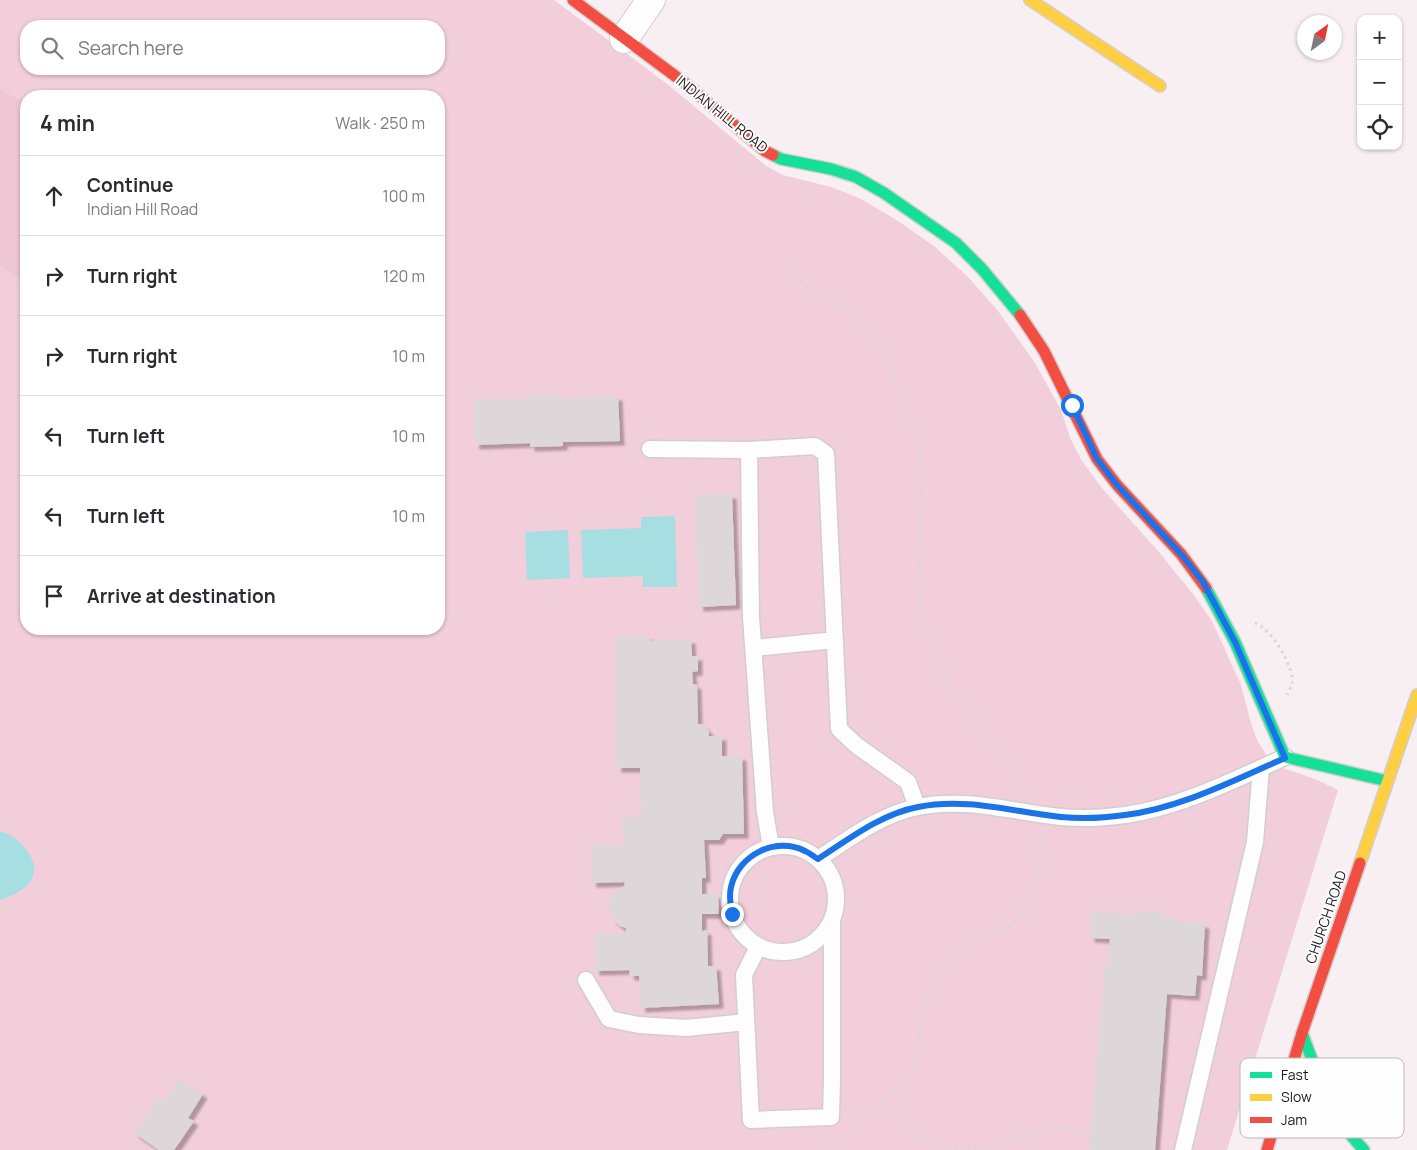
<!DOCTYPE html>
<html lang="en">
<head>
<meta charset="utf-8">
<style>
  body { margin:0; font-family:Manrope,sans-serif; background:#f2f2f3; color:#2b2b33 }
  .controls { position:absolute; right:15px; top:15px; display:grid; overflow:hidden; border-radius:10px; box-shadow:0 1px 4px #0004 }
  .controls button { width:45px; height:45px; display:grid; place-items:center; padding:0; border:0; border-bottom:1px solid #e1e1e2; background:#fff; color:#2b2b33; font:25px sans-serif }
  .compass { position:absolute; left:1297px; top:15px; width:45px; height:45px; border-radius:50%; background:#fff; box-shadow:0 1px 4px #0004; rotate:33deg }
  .stop { position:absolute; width:15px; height:15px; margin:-11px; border:4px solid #1a73e8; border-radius:50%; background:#fff }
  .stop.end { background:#1a73e8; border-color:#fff; box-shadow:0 1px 5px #0008 }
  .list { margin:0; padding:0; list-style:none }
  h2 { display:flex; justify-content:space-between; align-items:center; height:65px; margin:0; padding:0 20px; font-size:21px }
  h2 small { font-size:16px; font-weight:400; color:#7c7c81 }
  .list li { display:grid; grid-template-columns:32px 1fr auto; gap:15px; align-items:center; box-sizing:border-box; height:80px; padding:0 20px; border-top:1px solid #e1e1e2 }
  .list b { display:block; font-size:19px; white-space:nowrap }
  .list p { margin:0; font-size:16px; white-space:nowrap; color:#7c7c81 }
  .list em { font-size:16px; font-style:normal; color:#7c7c81 }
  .icon { flex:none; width:28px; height:28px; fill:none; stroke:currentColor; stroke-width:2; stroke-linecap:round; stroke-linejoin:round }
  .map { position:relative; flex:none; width:1417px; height:1150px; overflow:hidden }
  .search { position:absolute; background:#fff; box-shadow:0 1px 4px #0004; left:20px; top:20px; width:425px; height:55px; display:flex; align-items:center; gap:12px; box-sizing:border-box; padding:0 18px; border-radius:20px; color:#7c7c81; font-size:19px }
  .panel { position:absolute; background:#fff; box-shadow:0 1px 4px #0004; left:20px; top:90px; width:425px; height:545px; border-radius:20px }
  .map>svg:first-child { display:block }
  .green { fill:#f2cdda; fill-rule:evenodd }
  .forest { fill:#eec6d4 }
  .water { fill:#a7dee2 }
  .building { fill:#ded7da; filter:url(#shadow) }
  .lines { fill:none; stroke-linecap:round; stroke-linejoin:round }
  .lane-casing { stroke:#d4cdcf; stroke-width:19 }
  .street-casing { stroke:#d4cdcf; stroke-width:30 }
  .fast-casing { stroke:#d4cdcf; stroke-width:14 }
  .slow-casing { stroke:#d4cdcf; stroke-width:14 }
  .jam-casing { stroke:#d4cdcf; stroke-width:14 }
  .path { stroke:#d9d6d8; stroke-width:3; stroke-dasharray:2.5 4; stroke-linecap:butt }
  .lane { stroke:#fefdfd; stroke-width:16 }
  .street { stroke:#fefdfd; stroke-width:28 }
  .fast { stroke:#16e098; stroke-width:11 }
  .slow { stroke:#ffcf43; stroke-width:11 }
  .jam { stroke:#f24e42; stroke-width:11 }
  .route { stroke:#1a73e8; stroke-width:6 }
  .labels { text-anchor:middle; stroke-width:4; stroke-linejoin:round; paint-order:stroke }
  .street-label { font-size:14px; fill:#1f191b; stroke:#fefefe }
  .key { fill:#fefefe; stroke:#bbb9ba; stroke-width:1 }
  .key-label { font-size:14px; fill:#1f191b }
</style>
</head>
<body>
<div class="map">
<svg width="1417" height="1150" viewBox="0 0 1417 1150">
  <defs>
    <filter id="shadow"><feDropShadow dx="4.5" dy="4.5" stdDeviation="1" flood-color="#0004"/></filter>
  </defs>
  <rect width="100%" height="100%" fill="#f8eff2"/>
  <!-- green -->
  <path class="green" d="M0,0h554l112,83 100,83 17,9 48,12 30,12 34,20 39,27 34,31 30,34 37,52 26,47 10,30 11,21 19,26 57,64 35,43 19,27 29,64 10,38 6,17 10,16 16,12 32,11 23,11 -111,360h-1227zM26,26h413v43h-413zM26,96h413v533h-413z"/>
  <!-- forest -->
  <path class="forest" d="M0,89l26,15v180l-26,-19z"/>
  <!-- water -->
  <path class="water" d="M675,516l2,71h-34v-11l-60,2 -2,-48 60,-2v-11z
    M568,530l2,48 -43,2 -2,-48z
    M0,831c13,4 23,12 30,24 1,3 4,8 4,11 2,20 -19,29 -34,34z"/>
  <!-- building -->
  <path class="building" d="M560,394l1,4 57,-2 2,45 -57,1v4l-33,1v-4l-55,2 -2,-46h56l-1,-4z
    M732,494l4,111 -37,2 -4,-112z
    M650,636v5l41,-2 1,17h6v15l-6,1 1,12 4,1 1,39h4l7,7v5h13v20h20l2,78h-21l-4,6h-15l2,38h-4v16h16l1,20h-17v17l5,-1 1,36h8l3,38 -78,4 -2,-32h-9l-1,-6 -34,1 -1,-37 32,-1v-5l-6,-2 -8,-7 -4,-14 6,-13 11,-6 -1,-4 -32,1 -1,-38h33l-2,-28h19l-1,-49h-23l-2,-131z
    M1091,911l43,4 10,-3h14l22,9 25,3 -3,52 -5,-1 -2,21 -28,-2 -12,156h-66l16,-186h3l2,-25 -20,-1z
    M179,1079l24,15 -15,24 6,3 -20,29h-15l-25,-17 24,-35 6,4z"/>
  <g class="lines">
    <!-- lane casing -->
    <g class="lane-casing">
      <path id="lane" d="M650,449l99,1 66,-4 11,8 13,275 17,16 52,37 9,25
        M749,450l2,167 14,195 6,35
        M754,648l81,-8
        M730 899a53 53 0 1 1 106 0a53 53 0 1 1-106 0Z
        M818,859c31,-20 63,-45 100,-52 48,-10 95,5 143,10 21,2 43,1 64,-2 56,-8 109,-35 160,-58
        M758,947l-14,28 7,145 80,-3 1,-37v-158
        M586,980l23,39 30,6 47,3 60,-6
        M1183,1150l72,-308 6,-74"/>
    </g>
    <!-- street casing -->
    <g class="street-casing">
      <path id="street" d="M624,39l27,-39"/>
    </g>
    <!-- fast casing -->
    <g class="fast-casing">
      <path id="fast" d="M773,155l8,4 50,10 25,8 28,16 72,50 26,26 38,46
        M1206,588l29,54 50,115 102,24
        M1302,1033c16,42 29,84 62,117"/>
    </g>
    <!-- slow casing -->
    <g class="slow-casing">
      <path id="slow" d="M1030,0l130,86
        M1360,863l57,-168"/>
    </g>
    <!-- jam casing -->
    <g class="jam-casing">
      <path id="jam" d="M573,0l113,84 79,67 8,4
        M1020,315l24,36 53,108 20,26 64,69 25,34
        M1267,1150l35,-117 58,-170"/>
    </g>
    <!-- path -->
    <path class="path" d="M791,272l13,12 50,30 20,22 31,63 12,43 3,21 2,26 -3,46v48l3,25 6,23 15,41 21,36 50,63 11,19
      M1255,623c16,5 40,44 37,61 -1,3 -3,8 -5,11
      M874,1109l44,27 23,10 23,3 24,-2 48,-16 18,-4 31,7 5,3
      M852,1122c25,-15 54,-33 64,-63 2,-8 2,-17 3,-26 3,-21 9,-42 22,-60 13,-20 27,-30 49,-39 6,-3 13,-3 18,-6 9,-4 21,-24 25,-33 4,-9 9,-50 8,-60
      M823,1150l10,-11"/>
    <!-- lane -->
    <use href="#lane" class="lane"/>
    <!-- street -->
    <use href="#street" class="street"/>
    <!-- fast -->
    <use href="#fast" class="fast"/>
    <!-- slow -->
    <use href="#slow" class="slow"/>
    <!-- jam -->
    <use href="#jam" class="jam"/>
  </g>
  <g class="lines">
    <!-- route -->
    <path class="route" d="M732,914c-2,-10 -3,-18 -1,-27 7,-32 45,-51 74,-36 5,2 9,6 13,8 31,-20 63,-45 100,-52 48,-10 95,5 143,10 21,2 43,1 64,-2 56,-7 109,-35 160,-57l-50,-116 -32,-60 -22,-28 -64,-69 -20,-26 -25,-54"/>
  </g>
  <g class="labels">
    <!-- street labels -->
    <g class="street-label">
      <text transform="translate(722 114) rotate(39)" y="5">INDIAN HILL ROAD</text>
      <text transform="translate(1326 917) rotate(-71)" y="5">CHURCH ROAD</text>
    </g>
  </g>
  <!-- legend -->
  <rect x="1240" y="1058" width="164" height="80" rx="8" class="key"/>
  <rect x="1250" y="1072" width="22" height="6" fill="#16e098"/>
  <rect x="1250" y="1094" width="22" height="7" fill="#ffcf43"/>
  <rect x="1250" y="1117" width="22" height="6" fill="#f24e42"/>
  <g class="key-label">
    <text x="1281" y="1080">Fast</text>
    <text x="1281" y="1102">Slow</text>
    <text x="1281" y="1125">Jam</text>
  </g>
</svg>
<div class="controls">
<button>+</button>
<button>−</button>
<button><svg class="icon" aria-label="locate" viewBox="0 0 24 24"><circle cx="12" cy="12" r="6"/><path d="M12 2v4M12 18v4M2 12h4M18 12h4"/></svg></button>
</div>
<svg class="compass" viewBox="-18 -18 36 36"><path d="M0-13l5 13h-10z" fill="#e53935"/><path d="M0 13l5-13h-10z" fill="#7c7c81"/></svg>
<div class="stop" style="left:1072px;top:405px"></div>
<div class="stop end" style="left:732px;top:914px"></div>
<div class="search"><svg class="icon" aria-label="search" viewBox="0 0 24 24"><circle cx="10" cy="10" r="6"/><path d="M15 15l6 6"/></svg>Search here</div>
<section class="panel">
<h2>4 min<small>Walk · 250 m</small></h2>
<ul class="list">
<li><svg class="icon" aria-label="ahead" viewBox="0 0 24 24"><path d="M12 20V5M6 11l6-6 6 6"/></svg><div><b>Continue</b><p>Indian Hill Road</p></div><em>100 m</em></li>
<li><svg class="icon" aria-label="right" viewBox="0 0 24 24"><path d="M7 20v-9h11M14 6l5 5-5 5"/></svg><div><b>Turn right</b></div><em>120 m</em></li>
<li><svg class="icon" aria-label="right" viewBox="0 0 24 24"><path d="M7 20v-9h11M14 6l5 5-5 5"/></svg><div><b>Turn right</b></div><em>10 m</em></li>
<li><svg class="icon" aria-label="left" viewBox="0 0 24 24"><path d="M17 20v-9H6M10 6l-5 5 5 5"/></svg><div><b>Turn left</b></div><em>10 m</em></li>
<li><svg class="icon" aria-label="left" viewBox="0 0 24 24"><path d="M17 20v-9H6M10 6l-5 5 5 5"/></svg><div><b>Turn left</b></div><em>10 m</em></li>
<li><svg class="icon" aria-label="arrive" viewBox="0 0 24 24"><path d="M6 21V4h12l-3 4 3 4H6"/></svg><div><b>Arrive at destination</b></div></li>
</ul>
</section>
</div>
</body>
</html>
